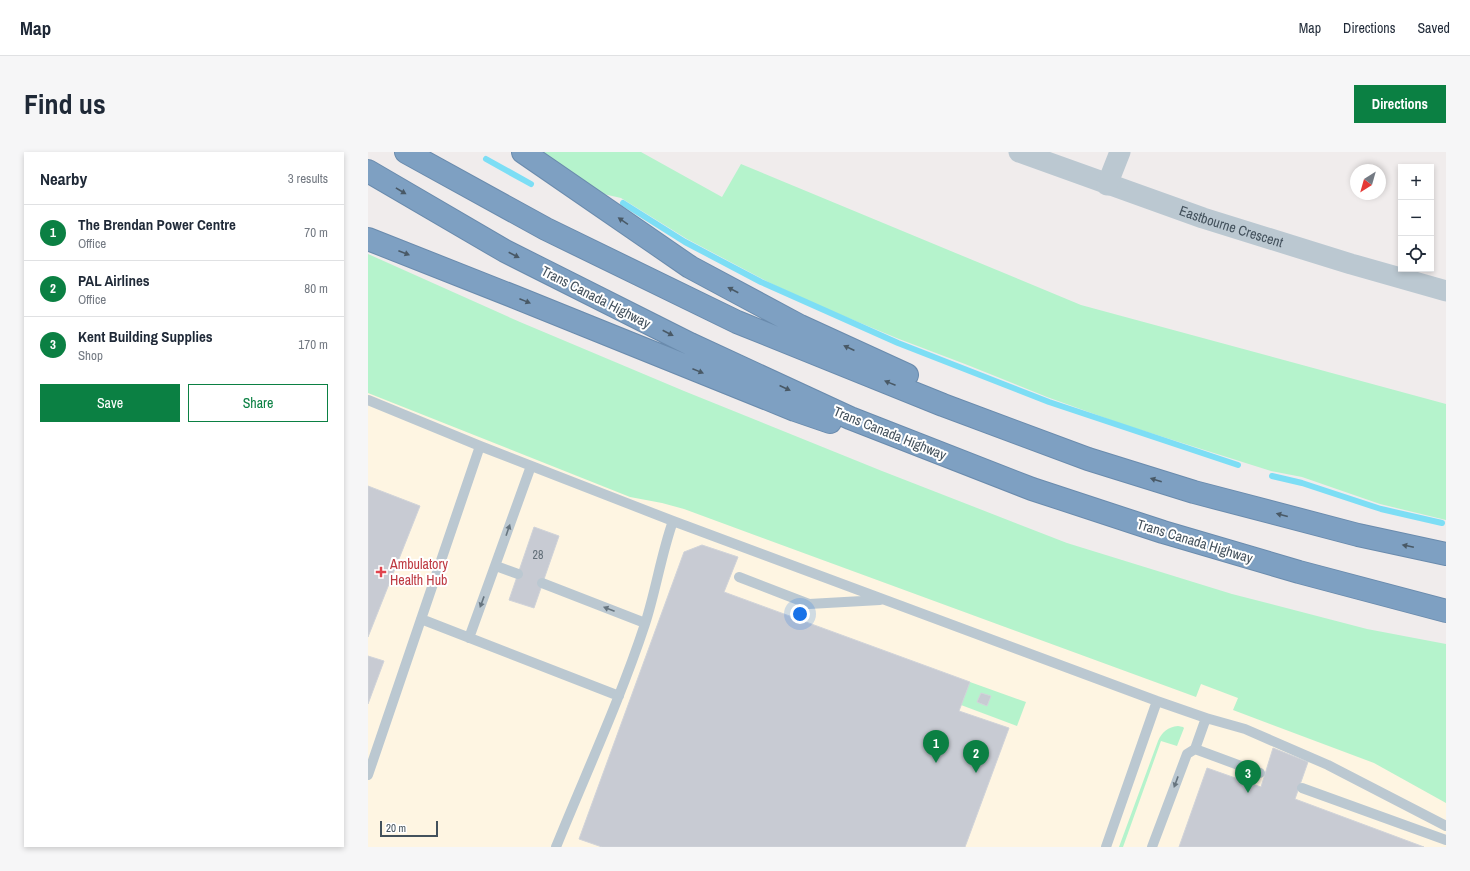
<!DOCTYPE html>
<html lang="en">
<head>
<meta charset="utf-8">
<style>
  body { margin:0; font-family:"Archivo Narrow",sans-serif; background:#f6f6f7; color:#1f2937 }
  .controls { position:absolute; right:12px; top:12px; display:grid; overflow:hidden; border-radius:0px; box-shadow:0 2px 6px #0003 }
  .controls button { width:36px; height:36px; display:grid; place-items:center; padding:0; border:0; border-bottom:1px solid #e0e1e3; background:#fff; color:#1f2937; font:20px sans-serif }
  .compass { position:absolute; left:982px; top:12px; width:36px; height:36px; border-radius:50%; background:#fff; box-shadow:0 2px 6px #0003; rotate:217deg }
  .scale { position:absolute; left:12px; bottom:10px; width:58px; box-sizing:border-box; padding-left:4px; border:2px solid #43515c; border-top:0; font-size:11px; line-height:14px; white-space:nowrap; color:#43515c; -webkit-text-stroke:3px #fff; paint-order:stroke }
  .you { position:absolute; left:432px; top:462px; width:14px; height:14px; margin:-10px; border:3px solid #fff; border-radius:50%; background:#1a73e8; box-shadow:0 0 0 6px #1a73e833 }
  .badge { display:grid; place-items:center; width:26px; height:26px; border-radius:50%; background:#0b8043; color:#fff; font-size:13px; font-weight:700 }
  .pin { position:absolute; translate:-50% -33px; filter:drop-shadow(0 1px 2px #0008) }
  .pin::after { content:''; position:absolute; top:21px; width:14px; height:12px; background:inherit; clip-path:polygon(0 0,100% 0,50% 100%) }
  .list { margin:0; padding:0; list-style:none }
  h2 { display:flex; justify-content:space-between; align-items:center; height:52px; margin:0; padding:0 16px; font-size:17px }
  h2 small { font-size:13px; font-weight:400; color:#747a83 }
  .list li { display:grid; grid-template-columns:26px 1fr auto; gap:12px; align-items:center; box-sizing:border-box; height:56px; padding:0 16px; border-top:1px solid #e0e1e3 }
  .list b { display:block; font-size:15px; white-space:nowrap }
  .list p { margin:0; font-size:13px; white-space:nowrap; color:#747a83 }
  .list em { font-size:13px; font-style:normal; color:#747a83 }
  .actions { display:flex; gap:8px; padding:12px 16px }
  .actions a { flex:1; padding:9px 0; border:1px solid #0b8043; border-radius:0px; text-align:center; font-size:14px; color:#0b8043 }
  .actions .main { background:#0b8043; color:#fff }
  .icon { flex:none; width:22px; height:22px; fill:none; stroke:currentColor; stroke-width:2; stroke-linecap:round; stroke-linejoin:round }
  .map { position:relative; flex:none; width:1078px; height:695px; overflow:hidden; border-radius:0px }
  header { display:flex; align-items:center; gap:24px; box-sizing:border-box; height:56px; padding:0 20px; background:#fff; border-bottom:1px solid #e0e1e3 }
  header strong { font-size:19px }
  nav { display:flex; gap:22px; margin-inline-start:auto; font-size:14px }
  .intro { display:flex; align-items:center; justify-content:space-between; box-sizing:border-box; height:96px; padding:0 24px }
  h1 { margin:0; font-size:28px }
  .button { padding:10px 18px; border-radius:0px; background:#0b8043; color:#fff; font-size:14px; font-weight:700 }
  main { display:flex; gap:24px; padding:0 24px }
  aside { flex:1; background:#fff; border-radius:0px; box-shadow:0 2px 6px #0003 }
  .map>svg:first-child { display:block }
  .commercial { fill:#fef5e2 }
  .green { fill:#b5f3cc; fill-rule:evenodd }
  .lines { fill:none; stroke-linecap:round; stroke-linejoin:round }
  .stream { stroke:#7ddef5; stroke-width:6 }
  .building { fill:#c8cbd3; stroke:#d0d3d9 }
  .highway-casing { stroke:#6a8bad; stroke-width:24 }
  .lane { stroke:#bbc8d1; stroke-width:10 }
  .street { stroke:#bbc8d1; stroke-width:21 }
  .highway { stroke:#7ea0c2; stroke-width:22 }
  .oneway { fill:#495966 }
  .oneway2 { fill:#67757f }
  .health-dot { fill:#e0444e; stroke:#fff; stroke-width:1.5 }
  .labels { text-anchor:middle; stroke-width:4; stroke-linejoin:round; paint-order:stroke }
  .number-label { font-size:12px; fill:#64707a }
  .street-label { font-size:14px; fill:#43515c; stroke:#fff }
  .health-label { font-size:14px; fill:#be3a42; stroke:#fff; text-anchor:start }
</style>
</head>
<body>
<header>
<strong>Map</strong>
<nav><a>Map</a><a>Directions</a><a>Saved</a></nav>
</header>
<div class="intro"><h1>Find us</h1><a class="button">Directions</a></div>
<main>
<aside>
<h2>Nearby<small>3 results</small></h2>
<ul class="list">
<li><span class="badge">1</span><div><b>The Brendan Power Centre</b><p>Office</p></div><em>70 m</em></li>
<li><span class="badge">2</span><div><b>PAL Airlines</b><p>Office</p></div><em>80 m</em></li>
<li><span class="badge">3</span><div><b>Kent Building Supplies</b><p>Shop</p></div><em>170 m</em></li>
</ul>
<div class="actions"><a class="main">Save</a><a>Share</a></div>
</aside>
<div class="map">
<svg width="1078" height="695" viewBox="0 0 1078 695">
  <rect width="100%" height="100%" fill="#f0ecec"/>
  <!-- commercial -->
  <path class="commercial" d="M0,190l833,333 245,119v53h-1078z"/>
  <!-- green -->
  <path class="green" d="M175,0h98l81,45 19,-33 340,141 365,99v116l-66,-16 -78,-27 -31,-6 -149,-47 -75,-27 -82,-33 -66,-25 -82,-34 -45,-21 -85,-45 -66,-41 -22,-5z
    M0,102l152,68 164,69 198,80 185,72 165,51 135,35 79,15v159l-72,-40 -141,-53 5,-12 -37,-14 -5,13 -512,-188 -22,-6 -32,-6 -262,-104z
    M602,530l56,20 -9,24 -56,-21zM613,541l10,3 -4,10 -10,-4z
    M810,574l5,1 1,1 -7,18 -16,-5 -38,106h-4l39,-106c4,-9 10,-14 20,-15z"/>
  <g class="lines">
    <!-- stream -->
    <path class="stream" d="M118,7l45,25
      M255,51l62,39 76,40 137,61 151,59 189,63
      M904,324l30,7 79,26 61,14"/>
  </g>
  <!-- building -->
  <path class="building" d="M0,334l52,20 -52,131z
    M166,375l25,9 -25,72 -25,-8z
    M334,393l36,12 -14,35 246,90 -11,29 50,17 -44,119h-363l-23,-8 105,-287z
    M0,504l16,5 -16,43z
    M613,541l10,3 -4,10 -10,-4z
    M905,596l35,14 -13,37 129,48h-245l28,-79 54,19z"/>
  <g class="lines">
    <!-- highway casing -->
    <g class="highway-casing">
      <path id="highway" d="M38,0l140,77 191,93 206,83 145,54 106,33 164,43 88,19
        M155,0l167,115 110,59 107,49
        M0,19l137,80 185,93 160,74 182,71 131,43 136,40 147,39
        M0,87l147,58 280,113 35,12"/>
    </g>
    <!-- lane -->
    <path class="lane" d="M0,248l112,46 193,75 484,180 49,17 39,11 83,36 118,61
      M128,414l22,8
      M371,425l70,27 71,-4
      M174,431l103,40
      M53,467l198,77
      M101,486l62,-172
      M827,597l65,24
      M0,623l112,-329
      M934,636l144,52
      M188,695c30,-74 64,-147 89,-223 11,-34 16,-69 28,-103
      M738,695l51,-146
      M784,695l35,-93 8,-5 11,-31"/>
    <!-- street -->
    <g class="street">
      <path id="s1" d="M651,0l184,66 148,46 95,27"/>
      <path d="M739,33l13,-33"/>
    </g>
    <!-- highway -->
    <use href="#highway" class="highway"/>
  </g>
  <!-- one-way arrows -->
  <defs><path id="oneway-solid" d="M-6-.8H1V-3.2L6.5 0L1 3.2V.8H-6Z"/></defs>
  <g class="oneway">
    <use href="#oneway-solid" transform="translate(33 39) rotate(31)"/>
    <use href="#oneway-solid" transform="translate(255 69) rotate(-146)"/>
    <use href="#oneway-solid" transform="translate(36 101) rotate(21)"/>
    <use href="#oneway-solid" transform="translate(146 103) rotate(27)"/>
    <use href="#oneway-solid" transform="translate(365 138) rotate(-152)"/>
    <use href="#oneway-solid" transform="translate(157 149) rotate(22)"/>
    <use href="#oneway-solid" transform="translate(300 181) rotate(27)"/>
    <use href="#oneway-solid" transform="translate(481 196) rotate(-155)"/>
    <use href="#oneway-solid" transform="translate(330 219) rotate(22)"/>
    <use href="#oneway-solid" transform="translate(522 231) rotate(-158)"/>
    <use href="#oneway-solid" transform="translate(417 236) rotate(25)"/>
    <use href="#oneway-solid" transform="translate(788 328) rotate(-163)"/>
    <use href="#oneway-solid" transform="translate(914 363) rotate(-165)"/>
    <use href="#oneway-solid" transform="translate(1040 394) rotate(-168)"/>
  </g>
  <g class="oneway2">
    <use href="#oneway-solid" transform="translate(140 378) rotate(-71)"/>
    <use href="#oneway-solid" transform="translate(114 450) rotate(110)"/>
    <use href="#oneway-solid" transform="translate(241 457) rotate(-159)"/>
    <use href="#oneway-solid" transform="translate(808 630) rotate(110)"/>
  </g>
  <!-- markers -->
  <path class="health-dot" d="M11 414h4v4h4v4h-4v4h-4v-4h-4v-4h4z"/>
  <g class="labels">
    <!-- number labels -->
    <g class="number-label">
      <text x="170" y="407">28</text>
    </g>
    <!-- street labels -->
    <g class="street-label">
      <text dy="5" stroke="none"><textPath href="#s1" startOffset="225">Eastbourne Crescent</textPath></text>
      <text transform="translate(228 145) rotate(27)" y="5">Trans Canada Highway</text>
      <text transform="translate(522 281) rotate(22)" y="5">Trans Canada Highway</text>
      <text transform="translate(827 389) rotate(17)" y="5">Trans Canada Highway</text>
    </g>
    <!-- health labels -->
    <g class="health-label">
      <text x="22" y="417">Ambulatory<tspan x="22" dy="16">Health Hub</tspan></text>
    </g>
  </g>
</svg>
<div class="controls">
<button>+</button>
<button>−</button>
<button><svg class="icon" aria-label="locate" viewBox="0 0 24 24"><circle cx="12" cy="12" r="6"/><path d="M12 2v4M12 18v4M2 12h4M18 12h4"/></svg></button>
</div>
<svg class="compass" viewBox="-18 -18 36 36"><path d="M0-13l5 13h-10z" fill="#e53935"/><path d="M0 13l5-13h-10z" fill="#747a83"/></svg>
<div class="scale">20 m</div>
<div class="you"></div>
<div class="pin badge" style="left:568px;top:611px">1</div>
<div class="pin badge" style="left:608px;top:621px">2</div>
<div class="pin badge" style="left:880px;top:641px">3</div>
</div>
</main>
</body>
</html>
